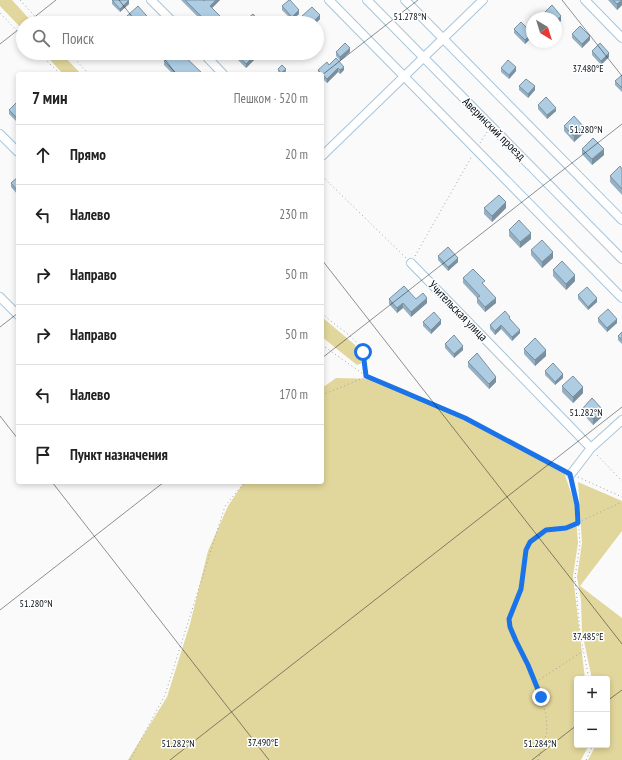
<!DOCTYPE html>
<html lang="ru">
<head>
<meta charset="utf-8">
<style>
  body { margin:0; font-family:"PT Sans Narrow",sans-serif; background:#f6f6f6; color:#222 }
  .controls { position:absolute; right:12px; bottom:12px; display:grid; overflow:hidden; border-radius:4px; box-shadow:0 2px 6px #0003 }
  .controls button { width:36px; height:36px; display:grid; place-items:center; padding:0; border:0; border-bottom:1px solid #e0e0e0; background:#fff; color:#222; font:20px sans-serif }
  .compass { position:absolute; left:526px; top:12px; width:36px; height:36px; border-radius:50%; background:#fff; box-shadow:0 2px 6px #0003; rotate:142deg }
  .stop { position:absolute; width:12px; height:12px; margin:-9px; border:3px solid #1a73e8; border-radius:50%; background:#fff }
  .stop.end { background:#1a73e8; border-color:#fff; box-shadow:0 1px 4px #0008 }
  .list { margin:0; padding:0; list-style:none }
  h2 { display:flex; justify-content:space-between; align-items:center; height:52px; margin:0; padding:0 16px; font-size:17px }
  h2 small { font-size:13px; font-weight:400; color:#767676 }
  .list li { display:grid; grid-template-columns:26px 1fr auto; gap:12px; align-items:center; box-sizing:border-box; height:60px; padding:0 16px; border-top:1px solid #e0e0e0 }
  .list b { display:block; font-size:15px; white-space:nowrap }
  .list em { font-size:13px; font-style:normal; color:#767676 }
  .icon { flex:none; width:22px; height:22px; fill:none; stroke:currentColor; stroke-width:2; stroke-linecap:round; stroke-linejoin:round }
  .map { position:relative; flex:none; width:622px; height:760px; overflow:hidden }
  .search { position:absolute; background:#fff; box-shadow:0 2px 6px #0003; left:16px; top:16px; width:308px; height:44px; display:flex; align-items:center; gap:10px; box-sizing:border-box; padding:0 14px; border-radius:22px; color:#767676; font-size:15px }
  .panel { position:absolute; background:#fff; box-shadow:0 2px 6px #0003; left:16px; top:72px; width:308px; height:412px; border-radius:4px }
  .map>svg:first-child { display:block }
  .green { fill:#e1d69b }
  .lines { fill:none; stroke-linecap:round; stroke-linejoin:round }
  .minor-casing { stroke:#a6c5db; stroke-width:10 }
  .path { stroke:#9fa3a6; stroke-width:1; stroke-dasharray:1 3; stroke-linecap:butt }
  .minor { stroke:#fff; stroke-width:8 }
  .wall { fill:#96b0c3 }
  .shaded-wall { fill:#7a909f }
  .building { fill:#aecde3; stroke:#7a909f }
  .route { stroke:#1a73e8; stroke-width:5 }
  .ticks { fill:none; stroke:#050f17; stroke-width:1; stroke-opacity:0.45 }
  .labels { text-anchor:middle; stroke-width:3; stroke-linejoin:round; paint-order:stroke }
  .street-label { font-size:12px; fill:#050f17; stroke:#fff }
  .ticks-label { font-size:10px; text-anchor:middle; fill:#050f17; stroke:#fff; stroke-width:3; stroke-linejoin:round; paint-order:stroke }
</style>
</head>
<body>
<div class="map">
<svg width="622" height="760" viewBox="0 0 622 760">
  <rect width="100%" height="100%" fill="#fafafa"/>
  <!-- green -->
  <path class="green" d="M0,0h12l21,23h-10v7l-23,-24z
    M44,53h17l20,21h-18z
    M322,317l33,28 7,18 -5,2 -35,-28z
    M336,378l43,1 27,11 90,46 68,36 11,33 3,38 -5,33 12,103h-8v66h12l-8,15h-453l39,-63 23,-73 18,-73 20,-45 16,-24h78v-94z
    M578,482l44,19v30l-42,55 42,32v142h-34l8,-15h11v-66h-15l-10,-47 -1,-32 -4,-23 5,-34z"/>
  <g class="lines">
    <!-- minor casing -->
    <g class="minor-casing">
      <path id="minor" d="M151,0l23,23
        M329,0l293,298
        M367,0l255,259
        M405,0l217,220
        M585,0l37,38
        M203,53l20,21
        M0,134l18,18
        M322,156l161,-156
        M411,263l180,185
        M0,297l18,18
        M571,474l20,-26 31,-28"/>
    </g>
    <!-- path -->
    <path class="path" d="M20,0l21,23
      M0,13l23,24
      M39,53l21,21
      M69,53l20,21
      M480,143l7,-11
      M322,176l84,82
      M415,256l57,-100
      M322,313c12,13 33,22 40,38 4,7 3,18 4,25
      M322,345l44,31
      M322,395l44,-18 99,41 100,52
      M597,455l25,26
      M578,477l44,20
      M572,482l5,23 3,39 -5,33 5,56 9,46
      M536,682l47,-31
      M130,760l35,-65 60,-189 20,-24
      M538,760l9,-28 -1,-18 -18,-49 -18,-38 -1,-8 12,-30 5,-39 4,-8 17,-12 19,-2 56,-26
      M586,760l7,-15"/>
    <!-- minor -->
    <use href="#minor" class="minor"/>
  </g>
  <!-- wall -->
  <path class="wall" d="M112,0l17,4 -9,8 -8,-8z
    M181,0h22l1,1 16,-1 -8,8 15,15h-23z
    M608,0h14v5l-5,5z
    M282,6l17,8 -7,6 -10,-10z
    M127,16l26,7h-23l-3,-3z
    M302,16l18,3 -4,4h-11l-3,-3z
    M514,29l18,8 -7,7 -11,-11z
    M572,34l18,6 -8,8 -10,-10z
    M592,51l17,6 -8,8 -9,-10z
    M336,52h14l-10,9 -4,-5z
    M160,53h21l22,21h-30l-9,-9v-4l2,-2z
    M235,53l20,6 -9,9 -11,-11z
    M329,65l15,5 -4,4 -2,-2 -11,11 -5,-5v-4h-4v-4z
    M501,68l15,3 -7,8 -8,-7z
    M278,69l8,2 -3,3h-3l-2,-3z
    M622,75v17l-7,-7v-4z
    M519,86l16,4 -7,8 -9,-8z
    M18,105l-1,17 -8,-8v-4z
    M538,105l18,6 -9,8 -9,-10z
    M564,126l20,7 -10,9 -10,-11z
    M582,149l22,6 -12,10 -10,-11z
    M622,169v26l-12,-13v-6z
    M18,177v18l-7,-8v-4z
    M484,208h22l-14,14 -8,-8z
    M509,230l22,9 -11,9 -11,-12z
    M531,250l22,8 -11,10 -11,-13z
    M438,256l20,6 -10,9 -10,-11z
    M553,270l22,11 -9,9 -13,-14z
    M463,278l22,8 11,17 -11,9 -8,-9v-5l-14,-15z
    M578,295l19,7 -9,8 -10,-11z
    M389,299h27l11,4 -16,14 -8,-9 -6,5 -8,-9z
    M598,318l19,5 -10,9 -9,-10z
    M510,319l10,14 -8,8 -11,-12 -6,6 -5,-6v-4z
    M423,322l18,2 -10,10 -8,-8z
    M622,332v12l-4,-4v-4z
    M445,344l18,6 -9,8 -9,-10z
    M524,349l22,7 -11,10 -11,-12z
    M468,362l28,20 -7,7 -21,-22z
    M545,371l18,7 -8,7 -10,-10z
    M562,386l21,7 -10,10 -11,-11z
    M583,408l20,8 -10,9 -10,-11z"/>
  <!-- shaded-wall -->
  <path class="shaded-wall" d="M129,0v4l-9,8v-3z
    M216,0h4l-10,10v-4z
    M622,0v5l-5,5v-6z
    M299,10v4l-7,6v-3z
    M320,15v4l-4,4h-4z
    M561,16v5l-5,5v-5z
    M532,33v4l-7,7v-4z
    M590,36v4l-8,8v-4z
    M350,48v4l-10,9v-4z
    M609,53v4l-8,8v-4z
    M255,55v4l-9,9v-4z
    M344,67v3l-4,4v-4z
    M516,67v4l-7,8v-4z
    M338,68v4l-11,11v-4z
    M286,69v2l-3,3h-2v-1z
    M535,86v4l-7,8v-4z
    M556,108v3l-9,8v-4z
    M584,127v6l-10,9v-6z
    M604,149v6l-12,10v-6z
    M506,202v6l-14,14v-6z
    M531,233v6l-11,9v-6z
    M553,252v6l-11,10v-6z
    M458,258v4l-10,9v-4z
    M575,275v6l-9,9v-6z
    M427,298v5l-16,14v-5z
    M496,298v5l-11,9v-5z
    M597,298v4l-9,8v-3z
    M403,303v5l-6,5v-5z
    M617,319v4l-10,9v-4z
    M441,320v4l-10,10v-4z
    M501,325v4l-6,6v-4z
    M520,330v3l-8,8v-4z
    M463,346v4l-9,8v-4z
    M546,350v6l-11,10v-6z
    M563,374v4l-8,7v-3z
    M496,377v5l-7,7v-5z
    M583,387v6l-10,10v-6z
    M603,410v6l-10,9v-6z"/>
  <!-- building -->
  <path class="building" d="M112,0h17l-9,9z
    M185,0h18l1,1 2,-1h10l-6,6 17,17h-19z
    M289,0h1l9,10 -7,7 -10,-11z
    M613,0h9l-5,4z
    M552,5l9,11 -5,5v-3h-13l-2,-2z
    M138,6l15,17h-19l-7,-7z
    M312,7l8,8 -8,8h-3l-7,-7z
    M253,14l8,9h-19z
    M521,22l11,11 -7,7 -11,-11z
    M580,26l10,10 -8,8 -10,-10z
    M345,43l5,5 -10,9 -4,-5z
    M600,43l9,10 -8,8 -9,-10z
    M164,53h17l22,21h-26l-13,-13 4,-3z
    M236,53h17l2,2 -9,9z
    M336,58l8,9 -4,3 -2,-2 -11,11 -9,-9 9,-8 2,3z
    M508,60l8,7 -7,8 -8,-7z
    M282,65l4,4 -5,4 -3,-4z
    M622,75v13l-7,-7z
    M526,79l9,7 -7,8 -9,-8z
    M546,97l10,11 -9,7 -9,-10z
    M16,103l2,2v12l-1,1 -8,-8z
    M574,116l10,11 -10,9 -10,-10z
    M593,138l11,11 -12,10 -10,-10z
    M620,166l2,3v20l-12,-13z
    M18,177v14l-7,-8z
    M499,195l7,7 -14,14 -8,-8z
    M519,220l12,13 -11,9 -11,-12z
    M542,240l11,12 -11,10 -11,-12z
    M448,247l10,11 -10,9 -10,-11z
    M562,261l13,14 -9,9 -13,-14z
    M473,269l12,12 -3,2 14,15 -11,9 -8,-9 3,-2 -17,-18z
    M404,286l12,13 7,-6 4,5 -16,14 -8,-9 -6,5 -8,-9z
    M587,287l10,11 -9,9 -10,-12z
    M608,309l9,10 -10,9 -9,-10z
    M505,311l5,6 -1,1 11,12 -8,7 -11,-12 -6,6 -5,-6z
    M434,312l7,8 -10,10 -8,-8z
    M622,332v8l-4,-4z
    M454,335l9,11 -9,8 -9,-10z
    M535,338l11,12 -11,10 -11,-11z
    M477,353l19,24 -7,7 -21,-22z
    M553,363l10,11 -8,8 -10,-11z
    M573,376l10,11 -10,10 -11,-11z
    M592,398l11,12 -10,9 -10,-11z"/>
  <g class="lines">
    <!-- route -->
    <path class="route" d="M363,352l3,24 99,42 105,56 7,31 1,18 -12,5 -20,2 -16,12 -4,8 -5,39 -12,30 1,8 6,14 12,24 13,32"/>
  </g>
  <!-- ticks -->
  <path class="ticks" d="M119,0l18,23M562,0l60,76M27,23l29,-23M0,44l23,-18M160,53l16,21M322,75l96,-75M322,260l300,384M0,327l18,-14M322,358l300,-234M0,416l18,23M52,482l217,278M0,610l164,-128M607,701l15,-11M170,760l452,-353M532,760l45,-35"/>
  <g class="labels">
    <!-- street labels -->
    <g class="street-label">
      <text transform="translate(494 129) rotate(45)" y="4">Аверинский проезд</text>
      <text transform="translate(458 311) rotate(46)" y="4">Учительская улица</text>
    </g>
  </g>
  <g class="ticks-label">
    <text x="410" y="20">51.278°N</text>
    <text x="588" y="72">37.480°E</text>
    <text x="586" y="133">51.280°N</text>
    <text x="586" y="416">51.282°N</text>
    <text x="36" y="607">51.280°N</text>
    <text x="588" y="640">37.485°E</text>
    <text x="263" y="746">37.490°E</text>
    <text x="178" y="747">51.282°N</text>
    <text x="540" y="747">51.284°N</text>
  </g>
</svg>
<div class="controls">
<button>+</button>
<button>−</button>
</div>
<svg class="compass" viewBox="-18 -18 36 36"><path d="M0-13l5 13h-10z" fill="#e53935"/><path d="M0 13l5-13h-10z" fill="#767676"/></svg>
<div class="stop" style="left:363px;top:352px"></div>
<div class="stop end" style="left:541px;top:697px"></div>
<div class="search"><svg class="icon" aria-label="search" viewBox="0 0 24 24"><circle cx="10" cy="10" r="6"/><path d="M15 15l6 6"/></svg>Поиск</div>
<section class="panel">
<h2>7 мин<small>Пешком · 520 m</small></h2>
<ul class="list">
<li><svg class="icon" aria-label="ahead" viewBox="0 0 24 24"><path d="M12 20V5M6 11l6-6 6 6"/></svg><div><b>Прямо</b></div><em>20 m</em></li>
<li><svg class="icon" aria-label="left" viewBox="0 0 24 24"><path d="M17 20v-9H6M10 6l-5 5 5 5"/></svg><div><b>Налево</b></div><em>230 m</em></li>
<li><svg class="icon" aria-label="right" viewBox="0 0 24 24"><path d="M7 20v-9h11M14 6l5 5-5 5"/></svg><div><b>Направо</b></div><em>50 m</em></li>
<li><svg class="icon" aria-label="right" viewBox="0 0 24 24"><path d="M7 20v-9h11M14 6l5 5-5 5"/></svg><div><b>Направо</b></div><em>50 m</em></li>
<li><svg class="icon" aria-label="left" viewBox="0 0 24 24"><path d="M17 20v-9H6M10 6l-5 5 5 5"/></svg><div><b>Налево</b></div><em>170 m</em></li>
<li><svg class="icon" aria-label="arrive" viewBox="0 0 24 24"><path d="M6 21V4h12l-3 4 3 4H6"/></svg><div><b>Пункт назначения</b></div></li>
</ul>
</section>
</div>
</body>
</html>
